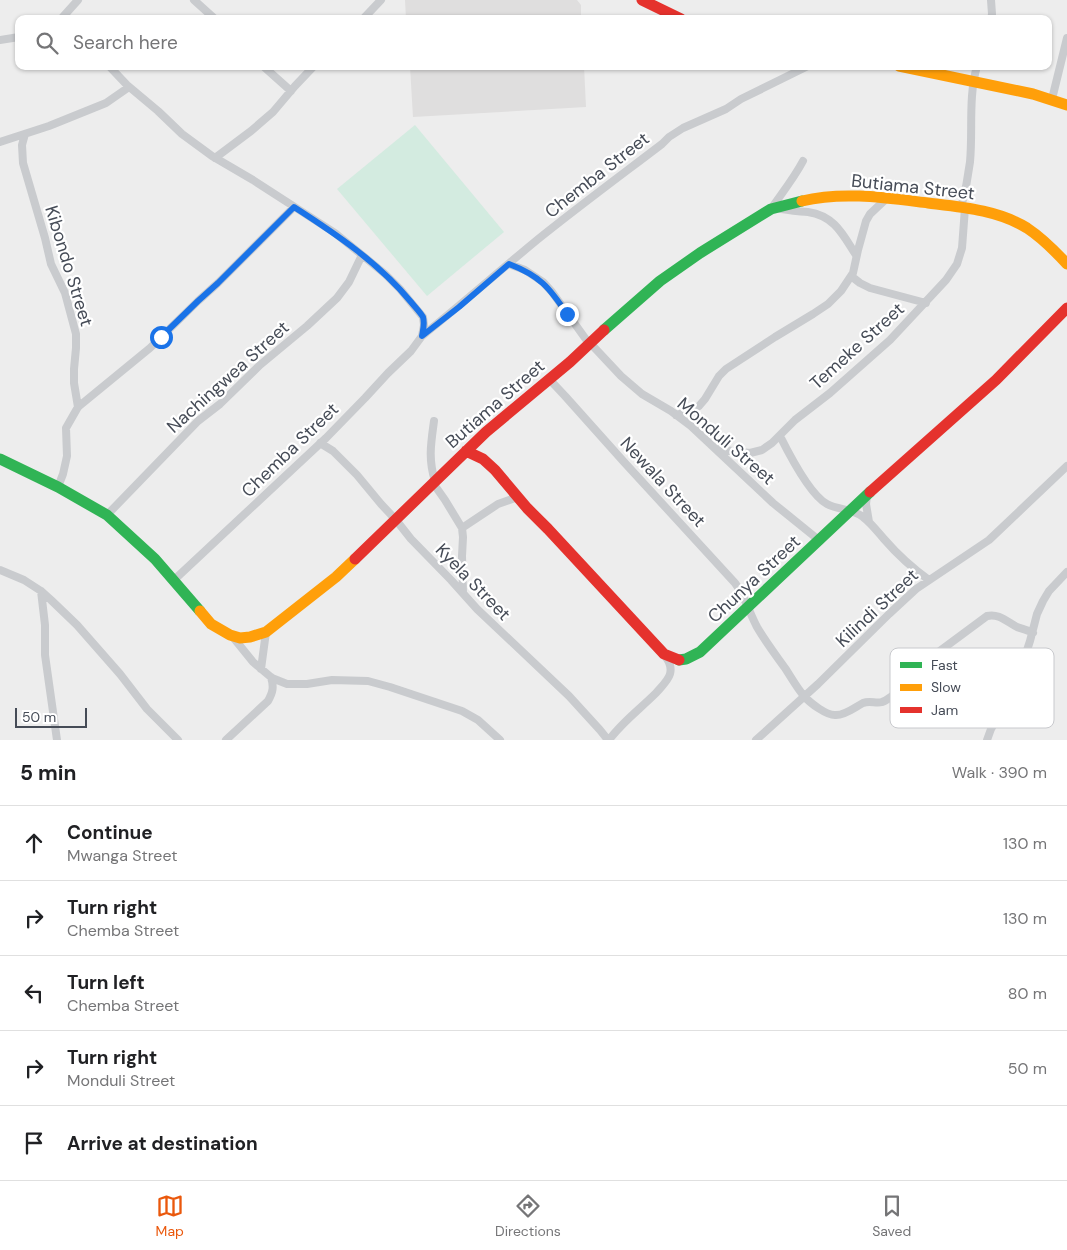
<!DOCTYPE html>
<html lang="en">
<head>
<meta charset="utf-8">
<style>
  body { margin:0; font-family:"DM Sans",sans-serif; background:#f6f6f6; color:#202124 }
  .scale { position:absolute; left:15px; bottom:12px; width:72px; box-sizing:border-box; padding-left:5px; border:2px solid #464c57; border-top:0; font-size:14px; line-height:18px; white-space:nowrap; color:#464c57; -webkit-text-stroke:4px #fff; paint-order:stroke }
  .stop { position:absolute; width:15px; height:15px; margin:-11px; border:4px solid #1a73e8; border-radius:50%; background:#fff }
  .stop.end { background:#1a73e8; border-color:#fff; box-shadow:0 1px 5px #0008 }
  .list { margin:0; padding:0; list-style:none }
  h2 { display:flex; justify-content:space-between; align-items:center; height:65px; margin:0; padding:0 20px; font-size:21px }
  h2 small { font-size:16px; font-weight:400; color:#757577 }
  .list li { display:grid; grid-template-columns:32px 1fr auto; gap:15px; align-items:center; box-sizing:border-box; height:75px; padding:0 20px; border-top:1px solid #e0e0e0 }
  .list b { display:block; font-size:19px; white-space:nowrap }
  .list p { margin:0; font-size:16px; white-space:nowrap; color:#757577 }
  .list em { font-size:16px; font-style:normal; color:#757577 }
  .icon { flex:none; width:28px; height:28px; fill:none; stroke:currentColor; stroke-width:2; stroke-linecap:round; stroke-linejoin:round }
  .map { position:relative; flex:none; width:1067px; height:740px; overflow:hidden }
  .search { position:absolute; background:#fff; box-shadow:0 1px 4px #0004; left:15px; right:15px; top:15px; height:55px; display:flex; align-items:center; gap:12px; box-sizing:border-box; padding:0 18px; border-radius:10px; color:#757577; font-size:19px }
  .sheet { height:440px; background:#fff }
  nav { display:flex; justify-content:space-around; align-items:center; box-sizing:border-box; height:70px; border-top:1px solid #e0e0e0; background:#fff; font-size:14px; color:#757577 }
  nav a { display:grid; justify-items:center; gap:2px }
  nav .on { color:#ea580c }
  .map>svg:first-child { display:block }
  .education { fill:#dfdede }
  .green { fill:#d3ebe0 }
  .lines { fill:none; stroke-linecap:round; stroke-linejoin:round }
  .street { stroke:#c9cbce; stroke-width:8 }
  .fast { stroke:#30b455; stroke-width:11 }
  .slow { stroke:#ff9f0a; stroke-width:11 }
  .jam { stroke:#e5322d; stroke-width:11 }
  .route { stroke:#1a73e8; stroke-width:6 }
  .labels { text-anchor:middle; stroke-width:4.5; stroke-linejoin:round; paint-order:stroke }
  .street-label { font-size:18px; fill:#464c57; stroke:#fff }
  .key { fill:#fff; stroke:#c8c9cd; stroke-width:1 }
  .key-label { font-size:14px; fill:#464c57 }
</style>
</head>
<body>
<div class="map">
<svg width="1067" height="740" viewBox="0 0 1067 740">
  <rect width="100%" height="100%" fill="#ededed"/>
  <!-- education -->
  <path class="education" d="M405,0h172l4,5v14h-175z
    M410,66h174l2,41 -173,10z"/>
  <!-- green -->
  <path class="green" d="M415,125l89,107 -77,64 -90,-107z"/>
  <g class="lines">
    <!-- street -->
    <path class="street" d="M194,0l21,19
      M61,19l17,-19
      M363,19l18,-19
      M991,19l1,-5 -1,-14
      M0,40l19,-3
      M109,66l18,19 31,26 24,23 30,22 41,24 82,53 27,22 23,19 15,15 23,28 1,8 -2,11 -11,15 -23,22 -23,25 -39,40 -152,142
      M263,66l28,25
      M1052,99l15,-61
      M25,134l-3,11 1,18 22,75 6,26 14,29 11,41v14l-2,21v14l4,24
      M0,142l49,-16 57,-23 23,-16
      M215,158l36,-27 22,-19 22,-26 19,-20
      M777,208c11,3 20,3 31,4 27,4 35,23 48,43
      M961,208c4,-15 7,-30 9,-46 3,-32 -2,-64 7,-96
      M771,209c11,-16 23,-31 32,-48
      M509,264l16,6 18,12 9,10 38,53
      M851,276l9,7 10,5 56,15
      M422,336c39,-31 76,-64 115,-96 41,-33 83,-64 125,-96l7,-7 14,-9 43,-19 15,-10 67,-33
      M591,344l30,32 21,18 29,17 20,15 82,77 47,38
      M550,380l15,16 59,66 111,121c10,13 14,29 22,44 8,14 18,27 28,41 6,9 12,20 19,28 6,7 23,20 32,19 10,0 19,-8 27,-12 7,-3 13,1 19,-1 4,-1 7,-4 10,-6 7,-4 17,-5 24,-12 9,-8 8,-20 17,-28l54,-40c12,-3 20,6 30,11 5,2 11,3 16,6
      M676,415l17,-5 6,-4 6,-7 14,-23 7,-7 49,-32 38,-23 15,-10 13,-13 12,-18 5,-23 8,-29 4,-7 17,-16
      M434,421c-3,22 -6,38 1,60
      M780,436c9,18 30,59 47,68 11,6 26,5 36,13 8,6 14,14 21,22 13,15 28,29 45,41
      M320,443l13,8 24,24 24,29 15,16 15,19 40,41 26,29 92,87 31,34 8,10
      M716,449l34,4 12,-3 10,-7 23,-23 35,-27 60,-53 56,-60 11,-16 5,-16 3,-40
      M433,483l12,17 17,28 1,9 -1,19 1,37
      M58,487l5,-13 4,-18 -1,-28 12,-21 72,-59 48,-47 20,-18 76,-76
      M867,496l-1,8 3,18
      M107,515l91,-94 22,-17 40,-39 47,-39 30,-28 12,-16 13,-27
      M462,528l36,-24 20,-7
      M0,570l24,10 17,11 10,9 26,25 43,49 27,35 31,31
      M41,591l4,34v30l12,85
      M232,636l21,26 19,16 15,6h20l25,-4 36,1 22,6 72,24 16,9 22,20
      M261,669l5,-37
      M226,740l42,-39c5,-9 6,-14 3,-24
      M609,740c13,-18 31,-31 47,-47 5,-6 12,-12 14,-19 2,-7 -1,-13 -5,-18
      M756,740l62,-56 71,-70 27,-25 73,-49 78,-74
      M987,740l4,-11 25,-45 14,-43 7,-27 6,-13 6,-10 18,-19"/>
    <!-- fast -->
    <path class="fast" d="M604,330l56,-49 40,-28 71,-44 31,-8
      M0,459l58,28 49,28 48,44 45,52
      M679,660l7,-1 14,-7 170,-160"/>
    <!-- slow -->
    <path class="slow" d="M899,66l134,28 34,11
      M802,201c41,-10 85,-3 126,2 33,4 70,7 99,25 15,10 28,23 40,36
      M200,611l11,13 19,11 10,3 10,-1 16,-5 70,-55 19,-18"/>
    <!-- jam -->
    <path class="jam" d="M642,0l39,19
      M466,451l17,8 12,11 32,38 21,21 116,125 15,6
      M870,492l126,-112 71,-72
      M355,559l131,-127 84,-70 34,-32"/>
  </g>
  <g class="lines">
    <!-- route -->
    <path class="route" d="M161,337l37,-36 20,-18 76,-76c42,27 85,56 117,95 4,5 9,10 12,15 2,7 0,13 -1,19l37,-29 50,-43c31,12 40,23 58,50"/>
  </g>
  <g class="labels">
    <!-- street labels -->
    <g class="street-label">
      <text transform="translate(597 175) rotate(-38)" y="6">Chemba Street</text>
      <text transform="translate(913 187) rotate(6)" y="6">Butiama Street</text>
      <text transform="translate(69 266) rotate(73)" y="6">Kibondo Street</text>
      <text transform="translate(857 346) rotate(-42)" y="6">Temeke Street</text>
      <text transform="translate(228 377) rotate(-42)" y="6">Nachingwea Street</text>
      <text transform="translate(495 404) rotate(-41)" y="6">Butiama Street</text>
      <text transform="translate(726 441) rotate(41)" y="6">Monduli Street</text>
      <text transform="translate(290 450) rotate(-44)" y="6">Chemba Street</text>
      <text transform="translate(663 482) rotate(47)" y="6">Newala Street</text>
      <text transform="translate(754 579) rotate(-43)" y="6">Chunya Street</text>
      <text transform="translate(473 582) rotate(46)" y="6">Kyela Street</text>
      <text transform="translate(877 608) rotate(-43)" y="6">Kilindi Street</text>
    </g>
  </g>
  <!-- legend -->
  <rect x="890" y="648" width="164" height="80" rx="8" class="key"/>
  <rect x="900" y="662" width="22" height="6" fill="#30b455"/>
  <rect x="900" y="684" width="22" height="7" fill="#ff9f0a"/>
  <rect x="900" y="707" width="22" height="6" fill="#e5322d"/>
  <g class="key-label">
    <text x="931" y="670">Fast</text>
    <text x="931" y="692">Slow</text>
    <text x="931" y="715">Jam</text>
  </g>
</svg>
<div class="scale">50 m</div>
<div class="stop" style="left:161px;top:337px"></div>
<div class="stop end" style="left:567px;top:314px"></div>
<div class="search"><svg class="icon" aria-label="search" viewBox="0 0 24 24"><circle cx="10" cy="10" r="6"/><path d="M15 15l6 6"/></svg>Search here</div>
</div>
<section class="sheet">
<h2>5 min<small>Walk · 390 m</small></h2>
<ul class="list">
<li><svg class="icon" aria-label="ahead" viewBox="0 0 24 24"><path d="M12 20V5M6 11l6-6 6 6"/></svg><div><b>Continue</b><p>Mwanga Street</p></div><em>130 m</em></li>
<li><svg class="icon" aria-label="right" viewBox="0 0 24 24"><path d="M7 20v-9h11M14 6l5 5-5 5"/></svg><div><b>Turn right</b><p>Chemba Street</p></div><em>130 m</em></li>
<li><svg class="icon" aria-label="left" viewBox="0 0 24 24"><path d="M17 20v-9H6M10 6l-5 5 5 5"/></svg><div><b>Turn left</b><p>Chemba Street</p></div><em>80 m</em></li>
<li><svg class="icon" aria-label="right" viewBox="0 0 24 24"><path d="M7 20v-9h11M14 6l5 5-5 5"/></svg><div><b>Turn right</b><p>Monduli Street</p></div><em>50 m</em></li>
<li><svg class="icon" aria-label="arrive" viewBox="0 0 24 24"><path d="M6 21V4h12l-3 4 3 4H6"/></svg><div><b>Arrive at destination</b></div></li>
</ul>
</section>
<nav>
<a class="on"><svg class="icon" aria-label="map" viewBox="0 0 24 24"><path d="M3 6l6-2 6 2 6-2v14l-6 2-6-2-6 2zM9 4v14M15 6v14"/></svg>Map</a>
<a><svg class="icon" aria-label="directions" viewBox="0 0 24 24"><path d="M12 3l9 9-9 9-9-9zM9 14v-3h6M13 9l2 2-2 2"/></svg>Directions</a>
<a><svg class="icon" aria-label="saved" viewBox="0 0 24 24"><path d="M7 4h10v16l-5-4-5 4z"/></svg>Saved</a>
</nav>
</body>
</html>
